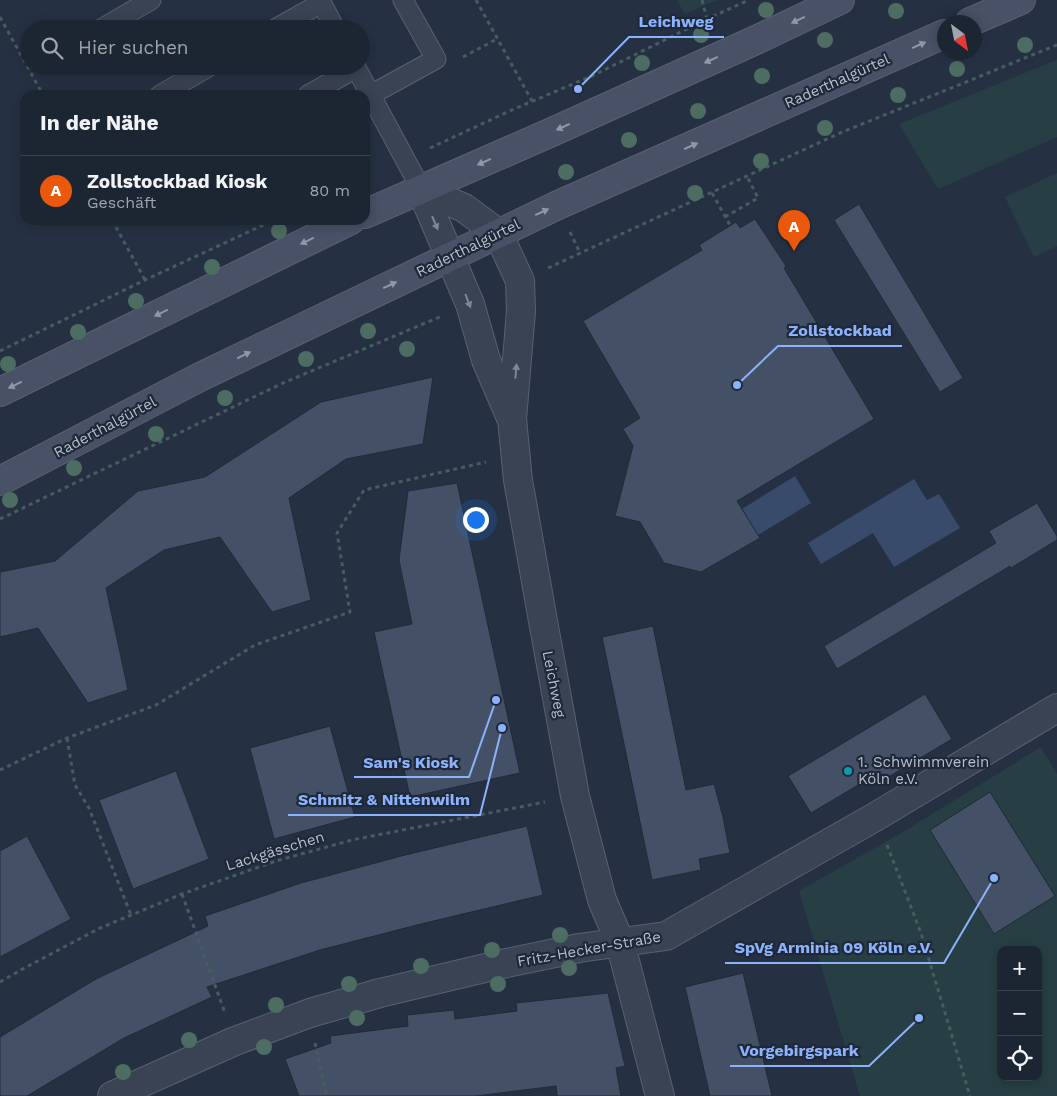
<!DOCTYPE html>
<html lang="de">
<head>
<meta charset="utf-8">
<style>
  body { margin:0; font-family:"Work Sans",sans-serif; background:#252d3a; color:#f1f3f6 }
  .controls { position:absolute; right:15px; bottom:15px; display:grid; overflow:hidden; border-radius:10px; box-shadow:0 2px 12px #0003 }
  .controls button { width:45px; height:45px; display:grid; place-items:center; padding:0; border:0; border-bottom:1px solid #3a424d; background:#1c2532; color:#f1f3f6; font:25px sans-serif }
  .compass { position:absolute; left:937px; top:15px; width:45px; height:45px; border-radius:50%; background:#1c2532; box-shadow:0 2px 12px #0003; rotate:148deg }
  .you { position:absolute; left:475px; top:519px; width:18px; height:18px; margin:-12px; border:4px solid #fff; border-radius:50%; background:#1a73e8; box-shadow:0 0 0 8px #1a73e833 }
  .badge { display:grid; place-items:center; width:32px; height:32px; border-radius:50%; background:#ea580c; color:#fff; font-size:16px; font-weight:700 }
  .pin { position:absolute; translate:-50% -41px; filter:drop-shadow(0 1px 2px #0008) }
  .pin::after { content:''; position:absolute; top:26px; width:18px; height:15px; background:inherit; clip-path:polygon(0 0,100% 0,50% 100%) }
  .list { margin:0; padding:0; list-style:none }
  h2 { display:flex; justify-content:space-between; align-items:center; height:65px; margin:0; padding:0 20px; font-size:21px }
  h2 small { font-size:16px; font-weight:400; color:#a0a5ac }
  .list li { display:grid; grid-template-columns:32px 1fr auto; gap:15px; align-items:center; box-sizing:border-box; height:70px; padding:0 20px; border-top:1px solid #3a424d }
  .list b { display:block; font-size:19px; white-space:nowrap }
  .list p { margin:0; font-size:16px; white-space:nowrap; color:#a0a5ac }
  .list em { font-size:16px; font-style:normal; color:#a0a5ac }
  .icon { flex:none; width:28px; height:28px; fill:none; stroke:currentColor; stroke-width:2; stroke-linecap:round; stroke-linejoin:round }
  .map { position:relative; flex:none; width:1057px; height:1096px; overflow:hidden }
  .search { position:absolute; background:#1c2532; box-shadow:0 2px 12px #0003; left:20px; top:20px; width:350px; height:55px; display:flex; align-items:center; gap:12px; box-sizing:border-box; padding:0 18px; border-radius:28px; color:#a0a5ac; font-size:19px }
  .panel { position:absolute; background:#1c2532; box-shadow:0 2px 12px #0003; left:20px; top:90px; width:350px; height:135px; border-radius:15px }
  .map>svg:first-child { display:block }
  .green { fill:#273f44; fill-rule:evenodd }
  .water { fill:#384b6b }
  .building { fill:#445065; stroke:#202a3a }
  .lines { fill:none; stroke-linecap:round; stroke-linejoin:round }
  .service-casing { stroke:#586170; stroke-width:21 }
  .minor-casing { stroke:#586170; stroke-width:30 }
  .secondary-casing { stroke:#586170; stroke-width:30 }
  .path { stroke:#465c60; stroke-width:3; stroke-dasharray:4 4; stroke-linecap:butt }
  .service { stroke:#3a4353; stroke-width:19 }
  .minor { stroke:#3a4353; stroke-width:28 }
  .secondary { stroke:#485166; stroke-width:28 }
  .tree { fill:#4d6d62 }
  .oneway { fill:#9098a8 }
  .oneway2 { fill:#7f8796 }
  .culture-dot { fill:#0f9aa8; stroke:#1e2838; stroke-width:2 }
  .labels { text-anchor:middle; stroke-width:4.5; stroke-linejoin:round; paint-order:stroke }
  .street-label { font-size:15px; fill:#b7becc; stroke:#1e2838 }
  .poi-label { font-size:15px; fill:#b7becc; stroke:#1e2838; text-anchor:start }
  .leader { fill:none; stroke:#8cb2fc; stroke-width:2 }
  .callout-dot { fill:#8cb2fc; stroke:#1e2838; stroke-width:2 }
  .callout-label { font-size:16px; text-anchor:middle; font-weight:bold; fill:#8cb2fc; stroke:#1e2838; stroke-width:4.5; stroke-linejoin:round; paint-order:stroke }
</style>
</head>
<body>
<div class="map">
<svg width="1057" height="1096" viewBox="0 0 1057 1096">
  <rect width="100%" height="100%" fill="#253143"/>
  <!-- green -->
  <path class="green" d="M677,0h40l-32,14z
    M1057,60v77l-119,52 -39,-65z
    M1057,173v73l-23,11 -29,-60z
    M1041,747l16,27v322h-197l-61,-205 104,-59zM1001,950h37v127h-37z"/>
  <!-- water -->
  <path class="water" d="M795,476l16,27 -53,32 -16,-26z
    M914,479l13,21 12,-6 21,34 -66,39 -21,-34 -52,31 -13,-21z"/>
  <!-- building -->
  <path class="building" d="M859,204l104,174 -23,14 -106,-172z
    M755,219l31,47 -2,2 90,151 -137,82 23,37 -59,34 -37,-9 -24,-41 -25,-6 18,-70 -10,-17 17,-11 -57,-97 119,-71 -3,-5 37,-23 4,6z
    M433,377l-10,67 -77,15 -57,39 22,102 -39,12 -52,-75 -56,13 -58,38 22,102 -40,13 -50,-75 -38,9v-65l55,-11 83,-70 67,-14 116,-75z
    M457,483l63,290 -110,24 -36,-165 38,-8 -13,-64 9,-69z
    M1037,503l20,33v4l-46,28 -1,-2 -173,103 -13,-23 172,-103 -7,-12z
    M653,626l33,164 28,-6 9,33 7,36 -31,6 2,11 -49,10 -50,-243z
    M925,694l27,45 -72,43 -5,-7 -64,38 -23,-37z
    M330,726l25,91 -81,22 -24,-91z
    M176,771l33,88 -76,30 -34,-89z
    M990,792l65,104 -61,38 -64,-104z
    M527,826l16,69 -122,29 -101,26 -113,37 5,10 -88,41 -97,58h-27v-59l96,-58 112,-53 -3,-10 96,-33 104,-28z
    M27,836l44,83 -71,38v-106z
    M743,973l29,123h-62l-25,-109z
    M608,993l17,73 -9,2 5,28h-64l-1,-10 -80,10h-177l-14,-37 46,-16 -1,-7 78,-10 -1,-11 47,-5 1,9 62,-8 -1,-8z"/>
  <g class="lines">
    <!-- service casing -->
    <g class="service-casing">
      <path id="service" d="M320,0l15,29
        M101,29l50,-29
        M275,29l46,-26
        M355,66l66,123
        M160,95l50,-29
        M308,95l48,-27
        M365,98l71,-39 -33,-59"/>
    </g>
    <!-- minor casing -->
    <g class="minor-casing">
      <path id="minor" d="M421,189l43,19 34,25 22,48 1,30 -9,108 6,61 25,141 32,175 27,104 18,42 40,154
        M421,189l49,115 16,56 25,58
        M112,1096l123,-55 75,-28 70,-20 122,-29 77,-16 87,-12 209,-119 182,-109"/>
    </g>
    <!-- secondary casing -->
    <g class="secondary-casing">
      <path id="secondary" d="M970,22l51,-22
        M365,214l187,-82 204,-92 84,-40
        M0,392l351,-172
        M0,481l200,-104 358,-172 386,-171"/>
    </g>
    <!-- path -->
    <path class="path" d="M476,0l56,101
      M702,0l5,19
      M0,17l43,78
      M463,57l34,-18
      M24,62l5,-3
      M430,148l84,-39 78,-33 115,-57 42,-19
      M712,193l18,32
      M725,217l33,-19 -11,-22
      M112,220l33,60
      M570,232l10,21
      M548,268l292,-135 217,-88
      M0,351l145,-71 129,-60
      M0,519l283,-136 159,-67
      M67,738l8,47 14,23 42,107
      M0,770l67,-32 89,-33 99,-60 95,-33 -13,-79 27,-43 122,-28
      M887,845l34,88 49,163
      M182,894l43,119
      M0,982l19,-11 81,-43 82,-34 94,-33 76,-21 193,-38
      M315,1043l9,42 3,11"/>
    <!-- service -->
    <use href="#service" class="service"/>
    <!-- minor -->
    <use href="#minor" class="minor"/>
    <!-- secondary -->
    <use href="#secondary" class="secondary"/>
  </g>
  <!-- trees -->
  <g class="tree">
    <circle cx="766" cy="10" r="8"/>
    <circle cx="896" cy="11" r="8"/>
    <circle cx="701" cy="35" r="8"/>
    <circle cx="825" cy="40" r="8"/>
    <circle cx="1025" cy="45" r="8"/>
    <circle cx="642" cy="63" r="8"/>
    <circle cx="957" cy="69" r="8"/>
    <circle cx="762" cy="76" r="8"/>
    <circle cx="898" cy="95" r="8"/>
    <circle cx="698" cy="111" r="8"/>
    <circle cx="825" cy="128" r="8"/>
    <circle cx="629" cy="140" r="8"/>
    <circle cx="761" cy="161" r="8"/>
    <circle cx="566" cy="172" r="8"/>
    <circle cx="695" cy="193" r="8"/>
    <circle cx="279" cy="231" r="8"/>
    <circle cx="212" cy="267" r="8"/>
    <circle cx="136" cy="301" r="8"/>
    <circle cx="368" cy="331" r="8"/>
    <circle cx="78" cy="332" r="8"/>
    <circle cx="407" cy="349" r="8"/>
    <circle cx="306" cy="359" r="8"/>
    <circle cx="8" cy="364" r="8"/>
    <circle cx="225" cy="398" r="8"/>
    <circle cx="156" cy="434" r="8"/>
    <circle cx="74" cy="468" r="8"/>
    <circle cx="10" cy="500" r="8"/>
    <circle cx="560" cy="935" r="8"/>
    <circle cx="492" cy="950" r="8"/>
    <circle cx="421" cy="966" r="8"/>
    <circle cx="569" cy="968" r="8"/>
    <circle cx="349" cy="984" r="8"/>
    <circle cx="498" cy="984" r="8"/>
    <circle cx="276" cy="1005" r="8"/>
    <circle cx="357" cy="1018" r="8"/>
    <circle cx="189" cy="1040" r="8"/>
    <circle cx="264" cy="1047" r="8"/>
    <circle cx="123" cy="1072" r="8"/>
  </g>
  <!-- one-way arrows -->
  <defs><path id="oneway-solid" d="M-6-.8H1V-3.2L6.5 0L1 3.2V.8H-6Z" transform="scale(1.25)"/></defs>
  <g class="oneway">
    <use href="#oneway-solid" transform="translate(798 20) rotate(155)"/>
    <use href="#oneway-solid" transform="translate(919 45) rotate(-24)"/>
    <use href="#oneway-solid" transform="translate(711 60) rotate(156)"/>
    <use href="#oneway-solid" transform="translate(563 127) rotate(156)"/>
    <use href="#oneway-solid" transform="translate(691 146) rotate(-24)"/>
    <use href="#oneway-solid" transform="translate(484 162) rotate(156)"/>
    <use href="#oneway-solid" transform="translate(542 212) rotate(-25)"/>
    <use href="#oneway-solid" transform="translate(307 241) rotate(154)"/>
    <use href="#oneway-solid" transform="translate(390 285) rotate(-25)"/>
    <use href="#oneway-solid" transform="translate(161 313) rotate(154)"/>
    <use href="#oneway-solid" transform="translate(244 355) rotate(-26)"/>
    <use href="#oneway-solid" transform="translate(15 385) rotate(154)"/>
  </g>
  <g class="oneway2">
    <use href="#oneway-solid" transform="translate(435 223) rotate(67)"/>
    <use href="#oneway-solid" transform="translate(468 301) rotate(69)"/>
    <use href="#oneway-solid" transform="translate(516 371) rotate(-85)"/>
  </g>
  <!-- markers -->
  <circle class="culture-dot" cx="848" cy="771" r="5"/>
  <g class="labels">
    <!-- street labels -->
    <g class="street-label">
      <text transform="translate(837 81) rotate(-24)" y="5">Raderthalgürtel</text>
      <text transform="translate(468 248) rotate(-26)" y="5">Raderthalgürtel</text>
      <text transform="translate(105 427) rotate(-28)" y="5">Raderthalgürtel</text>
      <text transform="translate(554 684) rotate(79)" y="5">Leichweg</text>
      <text transform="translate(275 851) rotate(-17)" y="5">Lackgässchen</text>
      <text transform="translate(589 949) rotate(-10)" y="5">Fritz-Hecker-Straße</text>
    </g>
    <!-- poi labels -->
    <g class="poi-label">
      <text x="858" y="767">1. Schwimmverein<tspan x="858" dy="17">Köln e.V.</tspan></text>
    </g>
  </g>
  <!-- callouts -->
  <path class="leader" d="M578 89L629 37H724M737 385L778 346H902M496 700L469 777H354M502 728L480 815H288M994 878L944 963H725M919 1018L869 1066H730"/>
  <g class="callout-dot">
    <circle cx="578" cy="89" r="5"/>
    <circle cx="737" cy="385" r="5"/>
    <circle cx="496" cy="700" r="5"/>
    <circle cx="502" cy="728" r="5"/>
    <circle cx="994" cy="878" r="5"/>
    <circle cx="919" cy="1018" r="5"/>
  </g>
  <g class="callout-label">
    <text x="676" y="27">Leichweg</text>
    <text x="840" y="336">Zollstockbad</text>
    <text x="411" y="768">Sam's Kiosk</text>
    <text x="384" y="805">Schmitz &amp; Nittenwilm</text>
    <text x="834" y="953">SpVg Arminia 09 Köln e.V.</text>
    <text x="799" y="1056">Vorgebirgspark</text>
  </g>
</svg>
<div class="controls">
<button>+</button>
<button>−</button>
<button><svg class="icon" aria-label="locate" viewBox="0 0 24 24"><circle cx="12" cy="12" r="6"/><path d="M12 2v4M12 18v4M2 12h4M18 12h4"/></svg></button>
</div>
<svg class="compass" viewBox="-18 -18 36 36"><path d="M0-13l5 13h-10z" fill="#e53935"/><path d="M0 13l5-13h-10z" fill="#a0a5ac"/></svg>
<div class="you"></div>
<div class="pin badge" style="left:794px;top:251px">A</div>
<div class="search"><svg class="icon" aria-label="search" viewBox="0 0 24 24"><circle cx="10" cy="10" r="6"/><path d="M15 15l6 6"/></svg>Hier suchen</div>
<section class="panel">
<h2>In der Nähe<small></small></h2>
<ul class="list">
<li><span class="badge">A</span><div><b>Zollstockbad Kiosk</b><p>Geschäft</p></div><em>80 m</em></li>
</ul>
</section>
</div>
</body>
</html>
